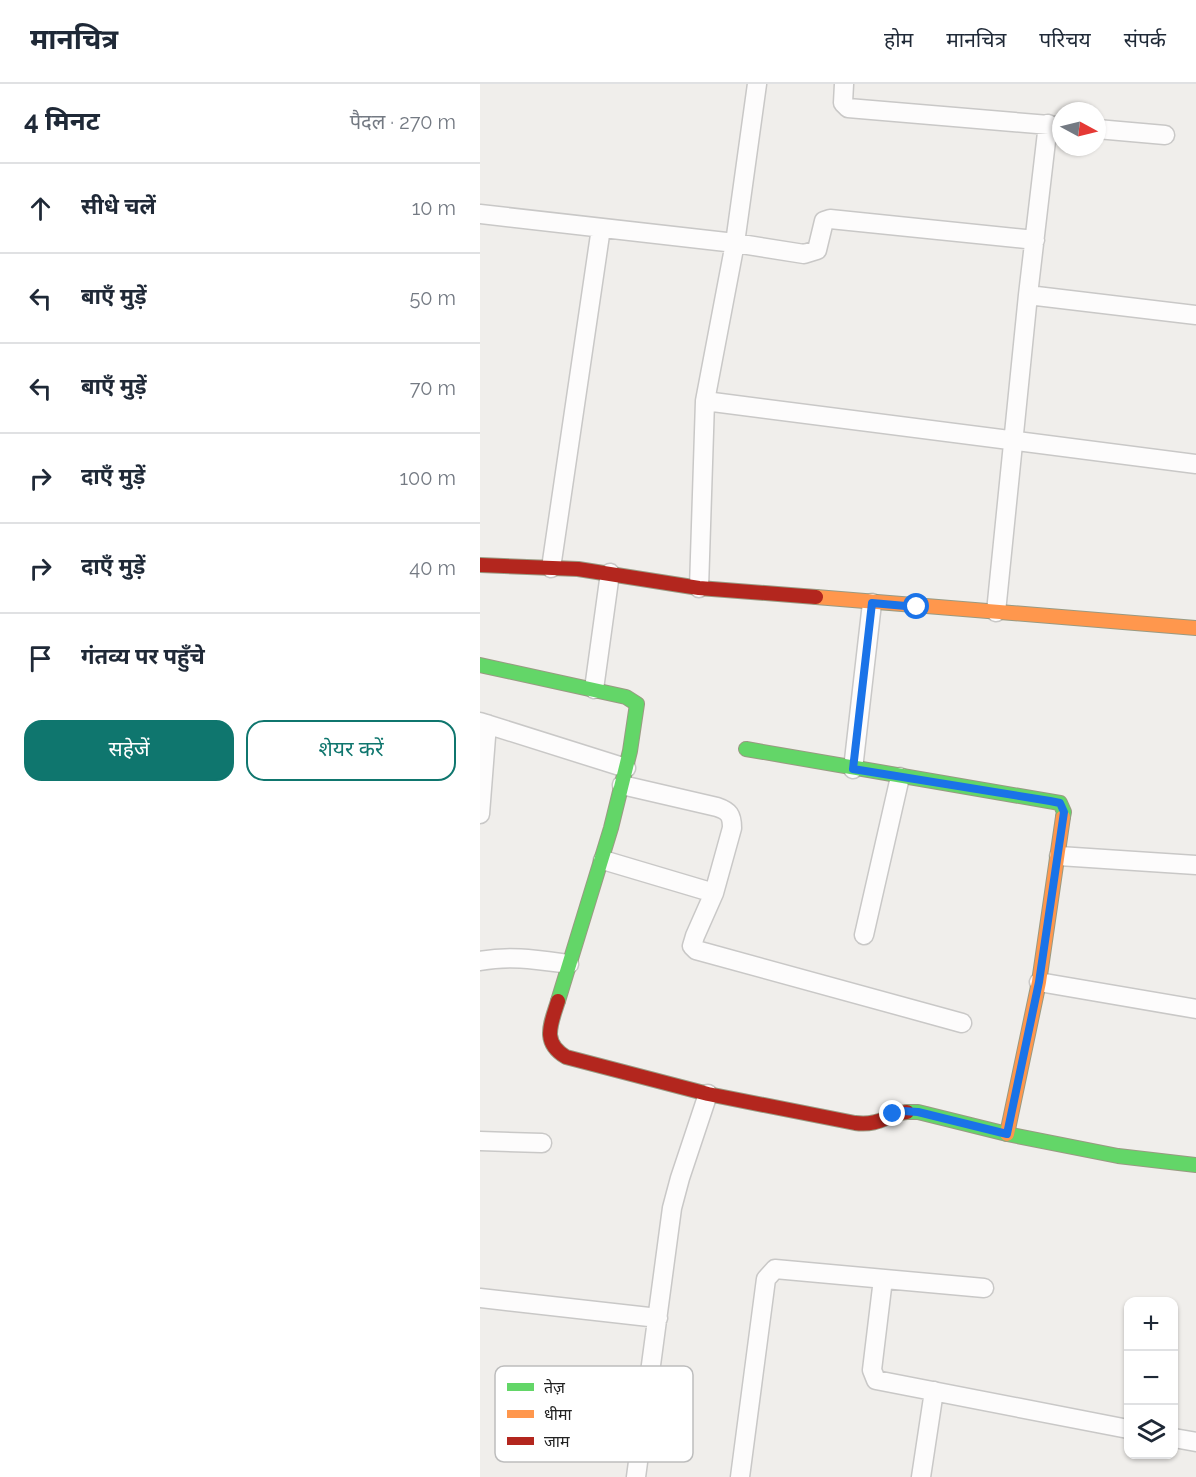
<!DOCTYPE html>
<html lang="hi">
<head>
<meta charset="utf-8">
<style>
  body { margin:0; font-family:Raleway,"Noto Sans Devanagari",sans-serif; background:#f6f6f7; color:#1f2937 }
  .controls { position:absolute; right:18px; bottom:18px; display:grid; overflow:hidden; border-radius:12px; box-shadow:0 2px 4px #0004 }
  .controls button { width:54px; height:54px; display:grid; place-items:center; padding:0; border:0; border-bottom:2px solid #e0e1e3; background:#fff; color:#1f2937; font:30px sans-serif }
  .compass { position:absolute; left:572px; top:18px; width:54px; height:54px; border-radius:50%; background:#fff; box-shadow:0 2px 4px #0004; rotate:97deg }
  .stop { position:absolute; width:18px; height:18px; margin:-14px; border:4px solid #1a73e8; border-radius:50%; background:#fff }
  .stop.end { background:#1a73e8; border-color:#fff; box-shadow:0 2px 6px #0008 }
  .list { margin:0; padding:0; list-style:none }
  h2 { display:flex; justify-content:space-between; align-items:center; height:78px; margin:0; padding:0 24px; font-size:26px }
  h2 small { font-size:20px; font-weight:400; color:#747a83 }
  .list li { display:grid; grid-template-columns:39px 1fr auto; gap:18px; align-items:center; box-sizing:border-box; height:90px; padding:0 24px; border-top:2px solid #e0e1e3 }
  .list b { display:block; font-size:22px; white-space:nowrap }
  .list em { font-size:20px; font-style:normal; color:#747a83 }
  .actions { display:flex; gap:12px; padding:18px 24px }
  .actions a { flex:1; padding:14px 0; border:2px solid #0f766e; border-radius:18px; text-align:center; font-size:21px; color:#0f766e }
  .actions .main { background:#0f766e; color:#fff }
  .icon { flex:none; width:33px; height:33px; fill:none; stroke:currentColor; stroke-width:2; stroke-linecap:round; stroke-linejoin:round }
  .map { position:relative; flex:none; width:716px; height:1393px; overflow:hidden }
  header { display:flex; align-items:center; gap:36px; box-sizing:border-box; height:84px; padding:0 30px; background:#fff; border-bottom:2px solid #e0e1e3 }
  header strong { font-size:28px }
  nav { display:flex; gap:33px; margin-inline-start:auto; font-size:21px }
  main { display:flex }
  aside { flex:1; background:#fff }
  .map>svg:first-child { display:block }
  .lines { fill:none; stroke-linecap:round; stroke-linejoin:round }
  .street-casing { stroke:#c9c8c7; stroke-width:21 }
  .fast-casing { stroke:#999a82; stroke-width:16 }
  .slow-casing { stroke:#999a82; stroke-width:16 }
  .jam-casing { stroke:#999a82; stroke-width:16 }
  .street { stroke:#fdfcfc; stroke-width:18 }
  .fast { stroke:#63d668; stroke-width:14 }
  .slow { stroke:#ff974d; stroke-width:14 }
  .jam { stroke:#b3261e; stroke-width:14 }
  .route { stroke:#1a73e8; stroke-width:8 }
  .key { fill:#fff; stroke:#bdbdbd; stroke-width:1.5 }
  .key-label { font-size:16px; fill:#222 }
</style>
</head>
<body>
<header>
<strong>मानचित्र</strong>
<nav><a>होम</a><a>मानचित्र</a><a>परिचय</a><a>संपर्क</a></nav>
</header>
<main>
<aside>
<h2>4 मिनट<small>पैदल · 270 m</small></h2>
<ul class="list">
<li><svg class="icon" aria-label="ahead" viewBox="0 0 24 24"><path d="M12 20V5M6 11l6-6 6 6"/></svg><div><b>सीधे चलें</b></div><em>10 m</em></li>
<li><svg class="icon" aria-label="left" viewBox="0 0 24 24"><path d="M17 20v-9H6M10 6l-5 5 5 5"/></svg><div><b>बाएँ मुड़ें</b></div><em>50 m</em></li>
<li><svg class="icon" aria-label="left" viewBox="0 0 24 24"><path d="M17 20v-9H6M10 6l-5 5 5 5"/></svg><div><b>बाएँ मुड़ें</b></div><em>70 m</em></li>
<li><svg class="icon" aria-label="right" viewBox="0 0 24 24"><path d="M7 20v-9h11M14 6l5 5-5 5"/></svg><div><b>दाएँ मुड़ें</b></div><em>100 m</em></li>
<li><svg class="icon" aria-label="right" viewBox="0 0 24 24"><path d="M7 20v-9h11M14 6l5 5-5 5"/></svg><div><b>दाएँ मुड़ें</b></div><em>40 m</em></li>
<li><svg class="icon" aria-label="arrive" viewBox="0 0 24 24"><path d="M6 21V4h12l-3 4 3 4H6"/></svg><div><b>गंतव्य पर पहुँचे</b></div></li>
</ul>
<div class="actions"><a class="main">सहेजें</a><a>शेयर करें</a></div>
</aside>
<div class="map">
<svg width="716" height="1393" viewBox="0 0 716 1393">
  <rect width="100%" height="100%" fill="#f0eeeb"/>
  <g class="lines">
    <!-- street casing -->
    <g class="street-casing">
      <path id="street" d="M364,0l-1,19 5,5 213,18
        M617,45l68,6
        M0,130l255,29 69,11 13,-4 7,-29 6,-2 205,21
        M548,211l168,20
        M225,317l491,63
        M71,484l50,-340
        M219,504l6,-187 30,-158 22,-159
        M516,528l32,-317 20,-171
        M114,605l16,-116
        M0,638l146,46
        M373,685l19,-166
        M142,701l95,22c12,4 15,8 15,21l-18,65 -19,43 -3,10 4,4 266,73
        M0,730l7,-90
        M579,772l137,9
        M123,776l111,33
        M384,851l36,-158
        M0,877c30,-6 59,-1 89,3
        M559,898l157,27
        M0,1057l62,2
        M403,1195l-11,91 4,10 252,49
        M0,1214l178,20
        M694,1354l22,4
        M156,1393l36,-269 8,-30 28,-84
        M260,1393l26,-198 9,-10 209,19
        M441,1393l13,-86"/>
    </g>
    <!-- fast casing -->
    <g class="fast-casing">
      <path id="fast" d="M0,581l146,32 11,7 -7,47 -19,77 -53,173
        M266,665l314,54 4,9 -1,5
        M427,1028h11l89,22 111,22 78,9"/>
    </g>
    <!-- slow casing -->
    <g class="slow-casing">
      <path id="slow" d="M336,513l380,31
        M527,1050l32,-152 24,-165"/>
    </g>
    <!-- jam casing -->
    <g class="jam-casing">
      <path id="jam" d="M0,481l98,4 121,19 117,9
        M78,917c-7,23 -17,41 8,56l142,37 147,29c27,3 31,-9 52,-11"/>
    </g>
    <!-- street -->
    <use href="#street" class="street"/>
    <!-- fast -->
    <use href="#fast" class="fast"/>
    <!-- slow -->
    <use href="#slow" class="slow"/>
    <!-- jam -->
    <use href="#jam" class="jam"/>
  </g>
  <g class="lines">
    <!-- route -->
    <path class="route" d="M413,1030l10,-3 15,1 89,22 32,-152 25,-170 -4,-9 -10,-2 -197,-32 19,-166 45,4"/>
  </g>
  <!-- legend -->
  <rect x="15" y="1282" width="198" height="96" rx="9" class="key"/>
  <rect x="27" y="1299" width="27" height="8" fill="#63d668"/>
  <rect x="27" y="1326" width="27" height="8" fill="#ff974d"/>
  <rect x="27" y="1353" width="27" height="8" fill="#b3261e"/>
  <g class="key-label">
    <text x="64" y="1309">तेज़</text>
    <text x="64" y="1336">धीमा</text>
    <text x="64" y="1363">जाम</text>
  </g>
</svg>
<div class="controls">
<button>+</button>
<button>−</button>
<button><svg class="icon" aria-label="layers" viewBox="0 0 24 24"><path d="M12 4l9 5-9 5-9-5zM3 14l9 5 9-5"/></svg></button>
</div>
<svg class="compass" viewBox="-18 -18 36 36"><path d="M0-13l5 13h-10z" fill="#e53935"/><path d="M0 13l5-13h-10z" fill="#747a83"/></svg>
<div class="stop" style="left:437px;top:523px"></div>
<div class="stop end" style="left:413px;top:1030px"></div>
</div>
</main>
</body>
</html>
